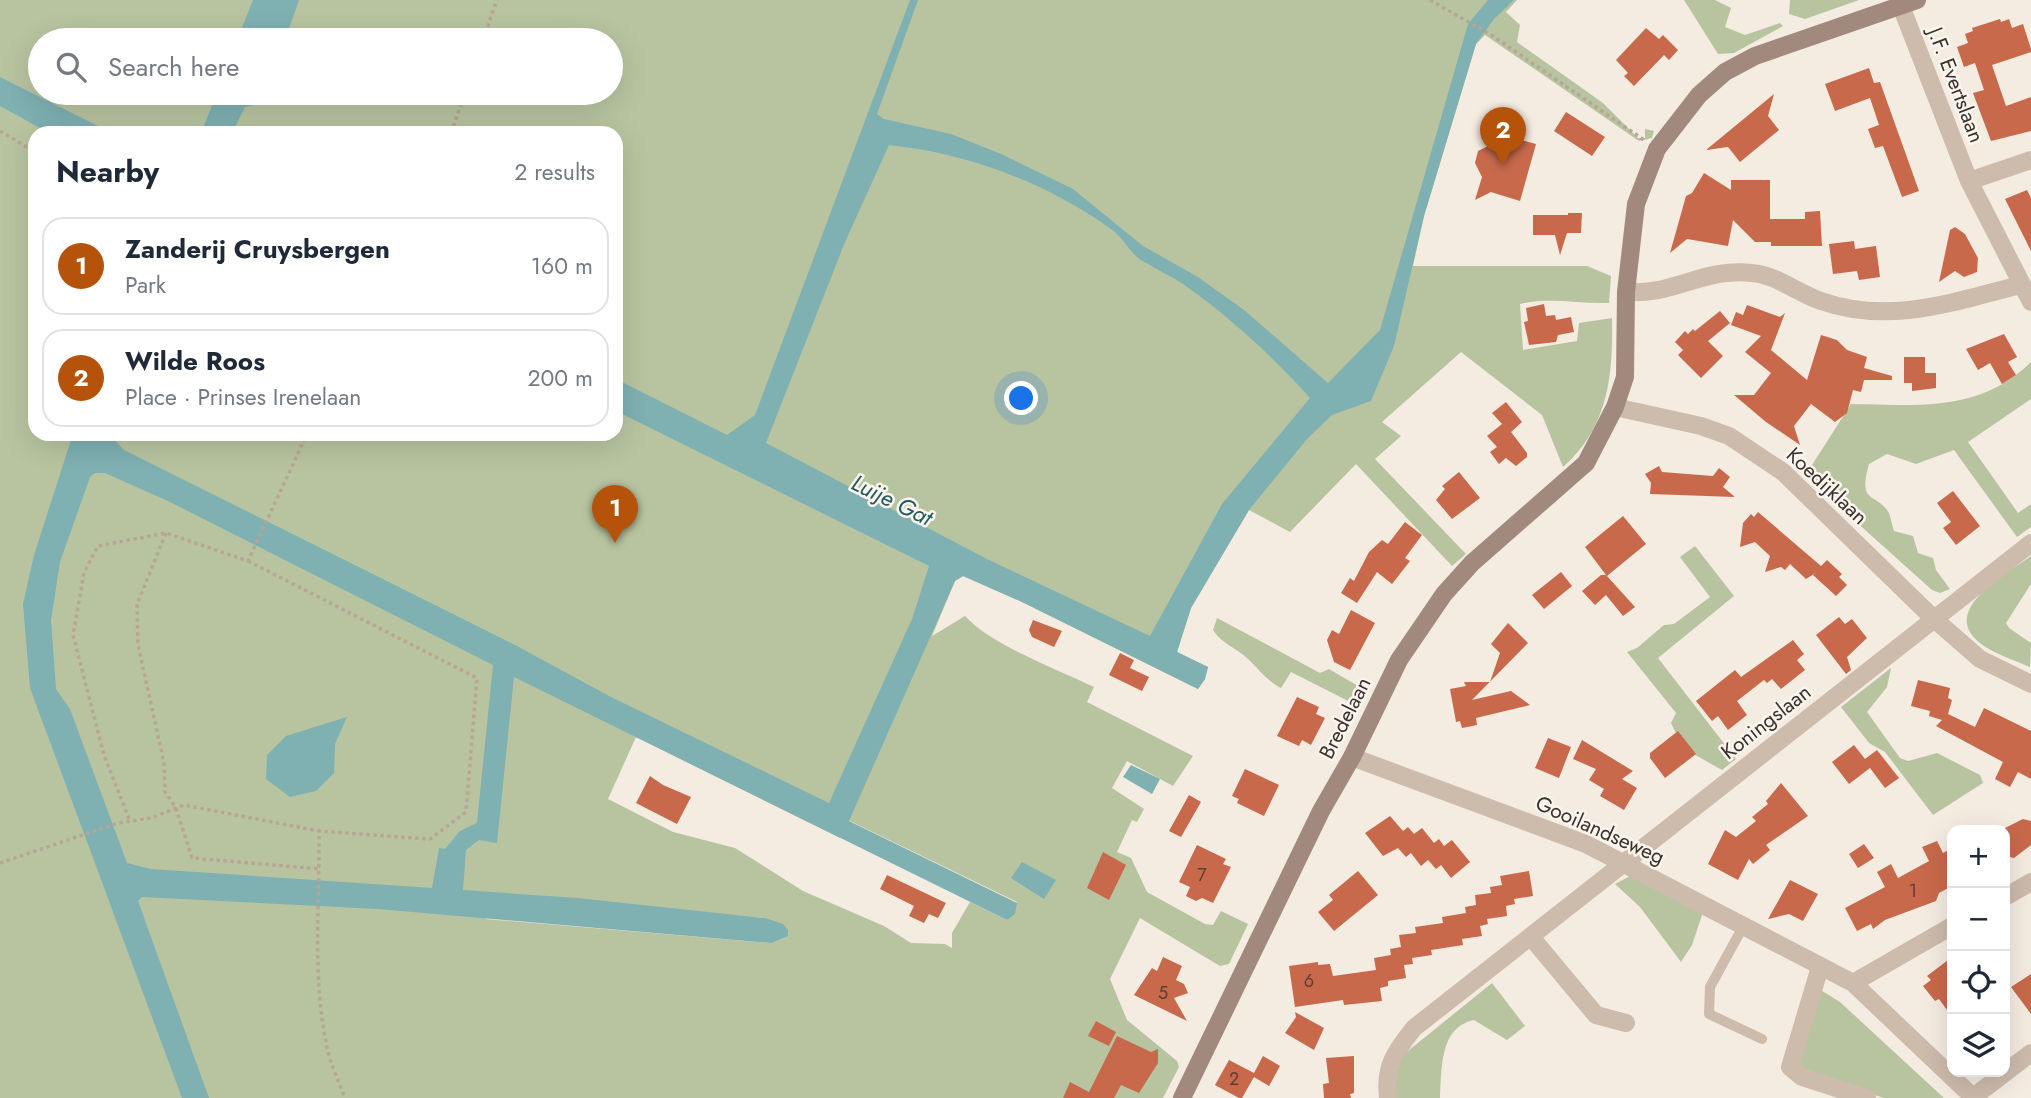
<!DOCTYPE html>
<html lang="en">
<head>
<meta charset="utf-8">
<style>
  body { margin:0; font-family:Jost,sans-serif; background:#f2f2f3; color:#1f2937 }
  .controls { position:absolute; right:21px; bottom:21px; display:grid; overflow:hidden; border-radius:14px; box-shadow:0 7px 28px #0002 }
  .controls button { width:63px; height:63px; display:grid; place-items:center; padding:0; border:0; border-bottom:2px solid #e0e1e3; background:#fff; color:#1f2937; font:35px sans-serif }
  .you { position:absolute; left:1022px; top:399px; width:24px; height:24px; margin:-18px; border:5px solid #fff; border-radius:50%; background:#1a73e8; box-shadow:0 0 0 10px #1a73e833 }
  .badge { display:grid; place-items:center; width:46px; height:46px; border-radius:50%; background:#b45309; color:#fff; font-size:23px; font-weight:700 }
  .pin { position:absolute; translate:-50% -58px; filter:drop-shadow(0 2px 4px #0008) }
  .pin::after { content:''; position:absolute; top:37px; width:24px; height:21px; background:inherit; clip-path:polygon(0 0,100% 0,50% 100%) }
  .list { margin:0; padding:0; list-style:none }
  h2 { display:flex; justify-content:space-between; align-items:center; height:91px; margin:0; padding:0 28px; font-size:30px }
  h2 small { font-size:23px; font-weight:400; color:#747a83 }
  .list li { display:grid; grid-template-columns:46px 1fr auto; gap:21px; align-items:center; box-sizing:border-box; height:98px; margin:0 14px 14px; padding:0 14px; border:2px solid #e0e1e3; border-radius:21px }
  .list b { display:block; font-size:26px; white-space:nowrap }
  .list p { margin:0; font-size:23px; white-space:nowrap; color:#747a83 }
  .list em { font-size:23px; font-style:normal; color:#747a83 }
  .icon { flex:none; width:38px; height:38px; fill:none; stroke:currentColor; stroke-width:2; stroke-linecap:round; stroke-linejoin:round }
  .map { position:relative; flex:none; width:2031px; height:1098px; overflow:hidden }
  .search { position:absolute; background:#fff; box-shadow:0 7px 28px #0002; left:28px; top:28px; width:595px; height:77px; display:flex; align-items:center; gap:18px; box-sizing:border-box; padding:0 24px; border-radius:38px; color:#747a83; font-size:26px }
  .panel { position:absolute; background:#fff; box-shadow:0 7px 28px #0002; left:28px; top:126px; width:595px; height:315px; border-radius:21px }
  .map>svg:first-child { display:block }
  .green { fill:#b8c4a0; fill-rule:evenodd }
  .water { fill:#7fb0b2; fill-rule:evenodd }
  .building { fill:#c8694b }
  .lines { fill:none; stroke-linecap:round; stroke-linejoin:round }
  .path { stroke:#b9a596; stroke-width:3.5; stroke-dasharray:3.5 3.5; stroke-linecap:butt }
  .service { stroke:#cdbbac; stroke-width:10 }
  .minor { stroke:#cdbbac; stroke-width:18 }
  .secondary { stroke:#a18a7d; stroke-width:18 }
  .labels { text-anchor:middle; stroke-width:5; stroke-linejoin:round; paint-order:stroke }
  .number-label { font-size:18px; fill:#5e3e33 }
  .street-label { font-size:21px; fill:#3b302b; stroke:#fbf5ee }
  .water-label { font-size:23px; font-style:italic; fill:#1f5a5e; stroke:#fbf5ee }
</style>
</head>
<body>
<div class="map">
<svg width="2031" height="1098" viewBox="0 0 2031 1098">
  <rect width="100%" height="100%" fill="#f4ebe1"/>
  <!-- green -->
  <path class="green" d="M0,0h1517l-11,12 14,13 -3,17 86,61 35,35h7v-9l9,2 -2,7 -13,3 -154,-106 -9,9 -52,172 -11,50h174l24,10 -2,27c-30,1 -60,-6 -89,1l3,46 54,-9 2,-18 33,-5c1,57 -3,108 -49,149l-21,-52 -81,-63 -79,70 19,14 -26,23 91,95 -14,12 -96,-102 -66,68 -41,-22 -58,98 -14,44 31,15 -3,12 -7,10 -176,-87 -59,-26 -8,5 -23,55 33,-20c26,29 92,53 129,71l-7,15 106,54 -20,30 -46,-25 -15,27 32,21 -7,13 -5,-2 -15,32 14,6 16,34 58,32 8,1 8,-14 27,13 -19,40 -9,2 -80,-48 -30,61 17,41 50,41 2,6 -16,31h-1163zM40,40h571v53h-571zM35,133h581v301h-581zM636,737l204,101 10,-17 167,81 -10,18 -37,-18 -18,31v15l-7,-4 -34,-1 -27,-17 -81,-35 -68,-43 -62,-16 -65,-33zM490,892l275,26 6,25 -285,-24z
    M1684,0h31l16,8 -6,19 20,8 35,-12 3,3 -49,27 -16,1z
    M1790,0h69l-54,19 -16,-5z
    M2031,362v37l-63,43 50,71 13,-9v23l-14,10 -63,-87 -38,14 -29,-10 -18,10c-12,42 8,28 20,49 2,5 3,13 5,18l19,5 5,17 15,5 3,12 14,19 -10,4 -8,-3 -127,-114 46,-72c67,1 128,9 180,-42z
    M1695,546l39,50 -76,62 78,101 -14,11 -39,-22 -12,-25 5,-10 -49,-61 10,-4 27,-23 10,-1 36,-27 -30,-40z
    M2031,556v28l-25,39 3,5 22,15 -1,24c-16,-7 -36,-13 -50,-24 -42,-33 27,-69 51,-87z
    M1217,618l103,55 9,-4 36,21 -9,15 -65,-33 -10,16c-15,-8 -22,-19 -34,-30 -12,-11 -25,-14 -34,-28z
    M1891,668l-4,19 -20,25 33,46 8,3 29,-8 43,22 3,8 -50,32 -48,-63 -16,-9 -28,-36z
    M1630,876l74,33 -12,36 -11,17 -41,-55 -25,-23z
    M1492,983l33,43 -18,14 -33,-20c-35,7 -32,50 -34,78h-44l-1,-30 8,-13z
    M1819,989l21,13 104,96h-60l-83,-26 -3,-9z"/>
  <!-- water -->
  <path class="water" d="M253,0h46l-14,40h-48z
    M910,0h8l-41,114 7,5 67,15 50,20 72,35 70,57 55,31 46,33 84,73 52,-53 88,-306 20,-24h26l-20,19 -18,25 -52,172 -30,130 -23,55 -39,14 -25,24 -58,71 -58,98 -14,44 31,15 -3,12 -7,10 -176,-87 -59,-26 -8,5 -106,240 168,82 -2,11 -8,6 -493,-243 -17,166 -18,-3 -13,10 -3,40 114,8 188,20 18,6 5,6v6l-17,7 -393,-34 -236,-12 -4,4 71,197h-27l-152,-410 -7,-84 11,-49 39,-121h36l15,16 391,195 96,52 218,106 83,-184 17,-53 -313,-155v-32l111,56 28,-20zM889,145c82,9 155,37 222,84 12,8 18,23 30,31 13,8 28,15 42,24 47,33 88,71 127,114l-88,106 -72,132 -163,-77 -221,-116 79,-201zM95,473h10l65,29 323,163 -16,158 -17,8 -15,18 -6,-1 -7,40 -281,-19 -24,-6 -57,-154 -14,-20 -5,-69 9,-58 30,-85z
    M0,77l112,56h-63l-49,-27z
    M217,93h48l-3,10 -17,4 -13,26h-31z
    M347,717l-12,27 -1,29 -18,18 -26,6 -24,-18 1,-24 19,-19z
    M1131,765l29,14 -8,15 -29,-17z
    M1022,862l34,18 -12,19 -33,-21z"/>
  <!-- building -->
  <path class="building" d="M2000,19l1,3 8,-3 3,9 11,-4 8,25v3l-39,13 14,41 25,-9v34l-40,10 -18,-48 11,-3 -9,-27 -11,4 -7,-20 11,-4 -3,-9 8,-3 -1,-3z
    M1646,28l13,11 4,-4 15,15 -9,10 -5,-5 -30,31 -10,-10 4,-3 -12,-13z
    M1869,68l5,15 6,-1 39,109 -17,6 -19,-51 -8,2 -7,-19 11,-4 -9,-27 -35,13 -10,-27z
    M1774,94l-6,22 11,14 -39,32 -12,-15 -22,3z
    M1566,112l39,25 -13,19 -38,-25z
    M1503,127l4,9 29,8 -16,57 -29,-9 -16,8 7,-23 -7,-14 3,-12 12,-6 4,-13z
    M1704,173l27,17v-10h39v39h35v-7l15,-1 2,35h-51v-4h-16l-22,-22 -5,26 -41,-7 -17,14 16,-57 6,-3z
    M2027,190l4,8v53l-26,-52z
    M1568,213h14l-1,20h-14l-7,22 -5,-20h-22v-20h35z
    M1955,227l10,7 13,24 -1,14 -13,5 -9,-6 -16,11 11,-52z
    M1854,241l1,8 21,-3 4,31 -21,3 -2,-9 -24,3 -4,-30z
    M1544,304l2,12 9,-1 1,5 15,-3 3,15 -16,3 -2,7 -27,3 -5,-23 4,-1 -2,-13z
    M1747,305l33,12 5,-4 -14,37 36,30 14,-45 16,5 10,10 20,7 -3,11 28,8v4h-28l-3,12 -8,-2 -6,23 -12,9 -24,-18 -17,22 6,19 -34,-23 -32,-27h20l17,-22 -26,-21 16,-16 -30,-11 5,-13 7,3z
    M1720,311l10,12 -22,18 15,15 -22,22 -23,-23 5,-5 -8,-8 10,-11 3,3 5,-5 2,2z
    M2004,334l13,23 -9,5 8,13 -14,9 -12,-21 -12,7 -12,-21z
    M1904,357h21v16h11v15l-24,3v-8h-8z
    M1506,402l16,20 -11,10 16,21v4l-11,9 -10,-8 -7,6 -9,-12 7,-5 -10,-11 15,-12 -10,-11z
    M1659,466l3,6 51,4 6,-8 11,9 -7,10 12,10 -85,-3 1,-11 -6,-9z
    M1459,472l21,26 -28,21 -16,-19 9,-11 -3,-3z
    M1953,491l27,35 -24,19 -13,-17 8,-6 -14,-19z
    M1758,512l63,54 6,-6 15,14 -3,3 8,8 -11,11 -23,-21 4,-3 -11,7 -16,-15 -5,6 -4,-3 -16,5 5,-16 -15,-14 -15,5 3,-24 8,-9 3,3z
    M1623,516l23,28 -39,32 28,31 -12,9 -17,-21 -11,10 -13,-14 19,-16h5l-21,-28z
    M1405,522l17,13 -17,23 5,3 -18,23 -15,-12 -20,31 -16,-10 9,-15 4,3 15,-29 13,-12 6,4z
    M1561,572l11,14 -28,23 -12,-14z
    M1351,610l24,13 -25,47 -16,-8 -7,-22 5,-10 7,4z
    M1839,617l6,7 7,-5 15,19 -20,19 4,13 -5,4 -30,-39z
    M1033,620l29,11 -8,16 -22,-10 -3,-7z
    M1508,623l20,20 -56,57 39,-9 19,14 -54,13 1,7 -15,3 -2,-7 -4,1 -6,-33 16,-3 -2,-4h26l10,-29 -9,-9z
    M1793,640l11,14 -7,6 8,10 -24,19 -9,-10 -5,4 -3,-3 -27,21 10,14 -19,15 -10,-14 -6,5 -16,-20 39,-31 6,7z
    M1120,653l14,7 -4,8 19,9 -7,14 -33,-16z
    M1918,680l32,8 -2,10 4,2 -4,14 27,13 9,-19 47,23v48l-13,-7 -8,15 -15,-8 8,-17 -67,-36 6,-6 -13,-4 1,-5 -19,-5z
    M1297,697l22,10 -3,7 9,4 -14,27 -9,-5 -3,6 -22,-10z
    M1678,731l18,23 -31,24 -15,-20v-5z
    M1548,738l23,9 -12,31 -24,-10z
    M1582,740l51,31 -11,8 15,9 -13,22 -24,-14 4,-7 -15,-9 7,-11 -23,-10z
    M1854,745l11,14 12,-9 22,28 -14,10 -15,-20 -21,16 -17,-22z
    M1245,769l34,16 -15,31 -27,-13 2,-4 -7,-3z
    M650,776l13,9 28,12 -14,27 -41,-21z
    M1781,783l27,33 -42,29 4,5 -17,14 -4,-5 -11,21 -30,-16 17,-34 11,7 20,-16 -4,-4 16,-13 -2,-3z
    M1189,795l12,7 -20,35 -12,-6z
    M1390,816l13,15 5,-4 6,7 8,-6 12,15 5,-4 5,7 8,-6 18,22 -19,16 -10,-13 -5,4 -8,-9 -7,6 -10,-13 -5,4 -8,-9 -15,8 -18,-23z
    M2023,819l8,2v24l-17,13 -9,-2v-28z
    M1937,841l6,12 9,-5v38l-13,7 -3,8 -51,19 -12,9 -2,-5 -14,7 -12,-23 40,-21 -8,-15 14,-8 7,14 31,-17 -7,-14z
    M1864,844l10,14 -16,10 -9,-14z
    M1197,845l29,14 -3,5 8,3 -18,36 -11,-5 -6,3 -10,-5 4,-9 -11,-5z
    M1103,852l23,13 -17,35 -22,-12z
    M1358,871l20,24 -44,36 -16,-19 15,-12 -4,-5z
    M1529,871l4,25 -19,3 1,5 -9,2 1,10 -20,3 1,5 -8,2 2,10 -20,3 1,6 -32,5 1,5 -20,3 1,6 -9,1 2,13 -18,3v5l-8,2 2,13 -38,4 -1,-5 -48,7 -6,-41 29,-4v3l12,-1 3,12 43,-6 -2,-12 17,-3 -1,-6 11,-2 -2,-12 17,-2 -1,-6 28,-4 -1,-6 24,-4 -1,-6 11,-2 -1,-10 16,-2 -1,-6 12,-2 -2,-9z
    M887,875l59,28 -8,15 -9,-4 -5,9 -15,-7 5,-10 -34,-17z
    M1790,880l28,14 -15,27 -14,-7 -21,5z
    M1163,957l19,9 -6,14 8,4 4,9 -14,5 13,23 -53,-26 18,-27 5,3z
    M1952,957v60l-13,-18 -4,2 -12,-15 8,-6 -4,-4z
    M2031,974v40l-20,-27z
    M1295,1012l29,16 -10,22 -29,-17 11,-16z
    M1096,1021l20,11 -7,14 -21,-10z
    M1117,1036l34,16 7,-3v14l-19,30 -18,-8 -7,13h-51l7,-16 19,10z
    M1263,1056l17,10 -11,20 -15,-9 -12,21h-3l-24,-13 14,-25 25,13z
    M1354,1056v37l-4,1 1,4h-27l-1,-14 6,-1 -3,-25z"/>
  <g class="lines">
    <!-- path -->
    <path class="path" d="M1430,0l63,36 151,104
      M483,40l14,-40
      M0,131l35,21
      M451,133l14,-40
      M166,533l-29,71 1,41 26,118 1,29 11,16 16,50 128,11
      M248,561l229,117 -11,134 -36,27 -111,-8
      M129,819l-25,-64 -31,-120 11,-62 14,-27 68,-13 82,28 59,-127
      M0,863l118,-40 33,-5 33,-13 135,26c1,70 -7,141 7,211 3,19 12,38 19,56"/>
    <!-- service -->
    <path class="service" d="M1744,925l-34,62 -1,27 53,25"/>
    <!-- minor -->
    <path class="minor" d="M1901,6l68,175
      M2031,160l-62,21 62,121
      M1626,292c46,4 79,-25 126,-19 25,2 45,20 69,28 68,24 132,1 199,-16
      M1615,407l86,19 28,10 54,36 150,146 47,41 51,25
      M1352,757l234,87 267,139 121,115
      M2005,897l26,-15
      M1531,937l65,78 30,8
      M1820,967l-30,100 12,10 65,21
      M1853,983l99,-57
      M1388,1098c-4,-31 7,-46 26,-70l617,-485
      M1972,1098l59,-45"/>
    <!-- secondary -->
    <path class="secondary" d="M1182,1098l139,-287 31,-54 47,-97 45,-66 28,-31 114,-100 29,-56 10,-30 1,-85 10,-88 21,-55 42,-54 26,-23 30,-16 162,-56"/>
  </g>
  <g class="labels">
    <!-- number labels -->
    <g class="number-label">
      <text x="1202" y="881">7</text>
      <text x="1913" y="897">1</text>
      <text x="1309" y="987">6</text>
      <text x="1163" y="999">5</text>
      <text x="1234" y="1085">2</text>
    </g>
    <!-- street labels -->
    <g class="street-label">
      <text transform="translate(1956 85) rotate(69)" y="7">J.F. Evertslaan</text>
      <text transform="translate(1827 486) rotate(43)" y="7">Koedijklaan</text>
      <text transform="translate(1345 718) rotate(-63)" y="7">Bredelaan</text>
      <text transform="translate(1766 722) rotate(-38)" y="7">Koningslaan</text>
      <text transform="translate(1600 830) rotate(24)" y="7">Gooilandseweg</text>
    </g>
    <!-- water labels -->
    <g class="water-label">
      <text transform="translate(892 500) rotate(26)" y="8">Luije Gat</text>
    </g>
  </g>
</svg>
<div class="controls">
<button>+</button>
<button>−</button>
<button><svg class="icon" aria-label="locate" viewBox="0 0 24 24"><circle cx="12" cy="12" r="6"/><path d="M12 2v4M12 18v4M2 12h4M18 12h4"/></svg></button>
<button><svg class="icon" aria-label="layers" viewBox="0 0 24 24"><path d="M12 4l9 5-9 5-9-5zM3 14l9 5 9-5"/></svg></button>
</div>
<div class="you"></div>
<div class="pin badge" style="left:615px;top:543px">1</div>
<div class="pin badge" style="left:1503px;top:165px">2</div>
<div class="search"><svg class="icon" aria-label="search" viewBox="0 0 24 24"><circle cx="10" cy="10" r="6"/><path d="M15 15l6 6"/></svg>Search here</div>
<section class="panel">
<h2>Nearby<small>2 results</small></h2>
<ul class="list">
<li><span class="badge">1</span><div><b>Zanderij Cruysbergen</b><p>Park</p></div><em>160 m</em></li>
<li><span class="badge">2</span><div><b>Wilde Roos</b><p>Place · Prinses Irenelaan</p></div><em>200 m</em></li>
</ul>
</section>
</div>
</body>
</html>
